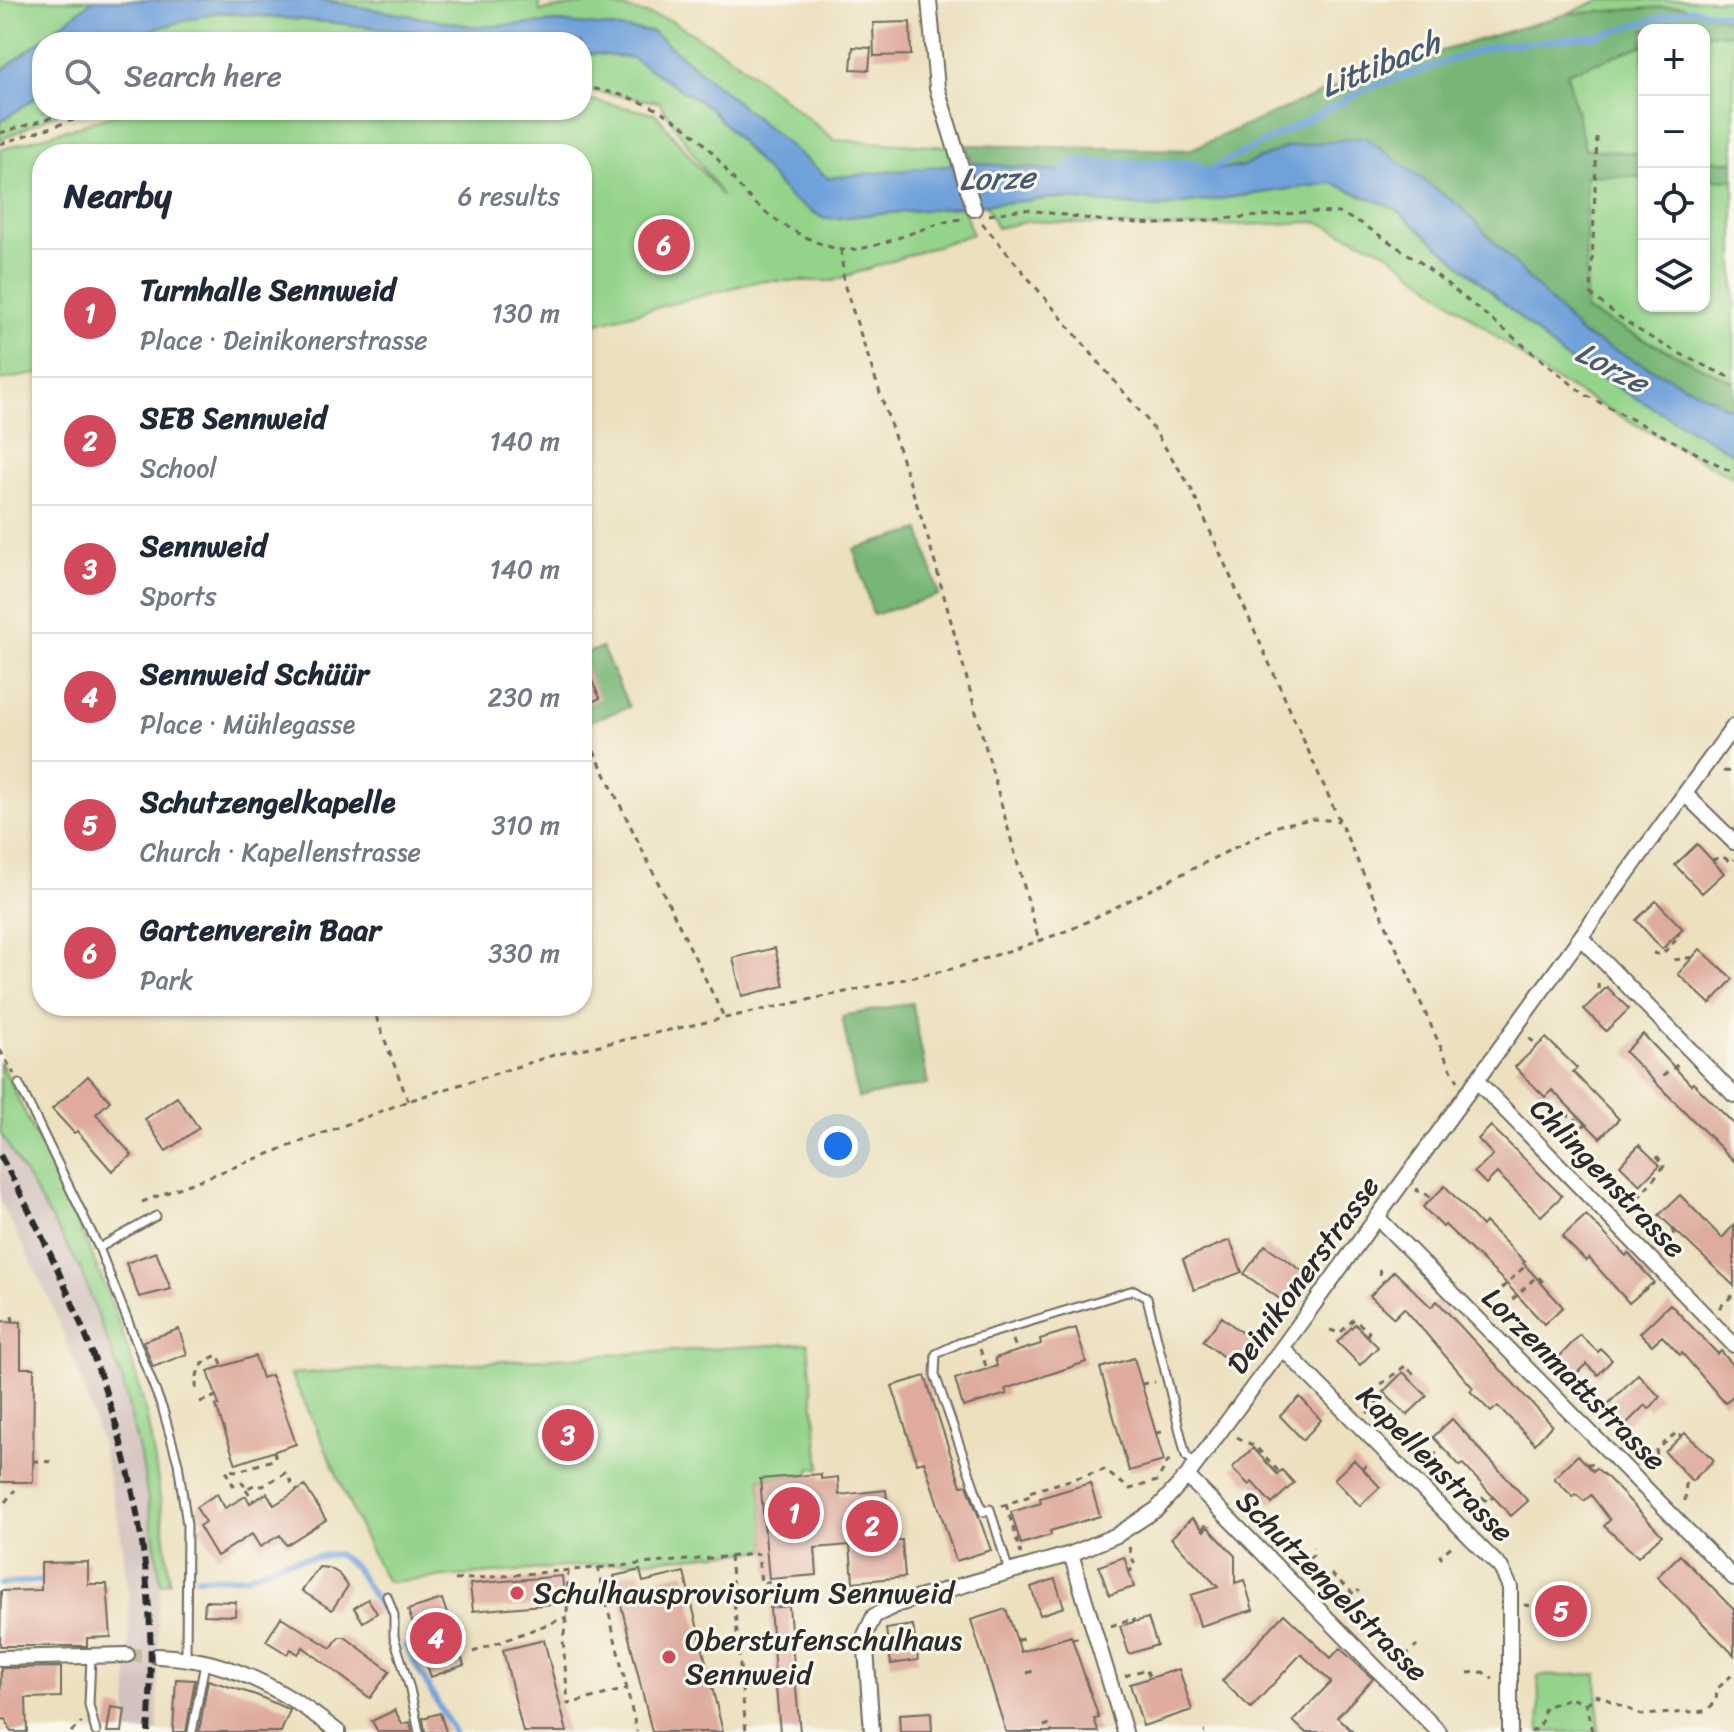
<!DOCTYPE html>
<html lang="en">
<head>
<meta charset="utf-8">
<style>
  body { margin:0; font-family:Sriracha,sans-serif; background:#f6f6f7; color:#1f2937 }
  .controls { position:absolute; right:24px; top:24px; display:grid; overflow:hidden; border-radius:16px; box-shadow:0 2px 6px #0004 }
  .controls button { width:72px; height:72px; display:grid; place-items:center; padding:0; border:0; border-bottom:2px solid #e0e1e3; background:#fff; color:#1f2937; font:40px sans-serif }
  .you { position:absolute; left:838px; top:1146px; width:28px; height:28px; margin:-20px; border:6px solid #fff; border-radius:50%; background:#1a73e8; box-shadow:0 0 0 12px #1a73e833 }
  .badge { display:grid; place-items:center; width:52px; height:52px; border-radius:50%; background:#d1495b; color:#fff; font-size:26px; font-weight:700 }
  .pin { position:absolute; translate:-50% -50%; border:4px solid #fff; box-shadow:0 2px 8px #0006 }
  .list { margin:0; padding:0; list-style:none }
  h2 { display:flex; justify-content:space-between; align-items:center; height:104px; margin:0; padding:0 32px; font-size:34px }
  h2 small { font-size:26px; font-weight:400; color:#747a83 }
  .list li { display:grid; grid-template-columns:52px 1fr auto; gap:24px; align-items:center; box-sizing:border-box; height:128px; padding:0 32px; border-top:2px solid #e0e1e3 }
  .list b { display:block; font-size:30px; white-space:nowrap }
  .list p { margin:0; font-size:26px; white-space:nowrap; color:#747a83 }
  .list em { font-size:26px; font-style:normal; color:#747a83 }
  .icon { flex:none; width:44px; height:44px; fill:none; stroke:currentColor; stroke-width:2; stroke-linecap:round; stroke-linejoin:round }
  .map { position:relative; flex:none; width:1734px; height:1732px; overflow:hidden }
  .search { position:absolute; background:#fff; box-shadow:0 2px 6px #0004; left:32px; top:32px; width:560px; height:88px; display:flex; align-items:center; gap:20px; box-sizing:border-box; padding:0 28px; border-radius:32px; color:#747a83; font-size:30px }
  .panel { position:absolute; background:#fff; box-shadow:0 2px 6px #0004; left:32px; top:144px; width:560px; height:872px; border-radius:32px }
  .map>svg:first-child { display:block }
  .industrial { fill:#d1c0bd }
  .green { fill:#94d48a; stroke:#60805a; stroke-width:2 }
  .forest { fill:#77b676; stroke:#517050; stroke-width:2 }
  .water { fill:#70a1da; stroke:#4e6682; stroke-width:2 }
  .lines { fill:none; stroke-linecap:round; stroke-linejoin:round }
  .stream { stroke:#70a1da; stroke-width:6 }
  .river { stroke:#70a1da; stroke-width:34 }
  .building { fill:#deab9e }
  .street-tunnel { stroke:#c5bca1; stroke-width:14; stroke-dasharray:14 7; stroke-linecap:butt }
  .lane-casing { stroke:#6f6a5f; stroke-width:11 }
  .street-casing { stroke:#6f6a5f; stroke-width:18 }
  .path { stroke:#6f6a5f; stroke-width:3; stroke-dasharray:6 6; stroke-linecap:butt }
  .lane { stroke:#fff; stroke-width:7 }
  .street { stroke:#fff; stroke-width:14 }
  .rail { stroke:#2b2b2b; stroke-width:6; stroke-dasharray:12 6; stroke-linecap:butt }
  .poi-dot { fill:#d1495b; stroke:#fbf7ec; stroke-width:3 }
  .labels { text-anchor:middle; stroke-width:6; stroke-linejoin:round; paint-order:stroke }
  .street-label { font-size:30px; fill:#2b2b2b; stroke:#fbf7ec }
  .poi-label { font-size:30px; fill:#2b2b2b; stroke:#fbf7ec; text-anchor:start }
  .water-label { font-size:32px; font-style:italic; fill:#475a71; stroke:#fbf7ec }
</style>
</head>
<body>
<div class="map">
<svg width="1734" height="1732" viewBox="0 0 1734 1732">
  <rect width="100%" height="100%" fill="#fbf7ec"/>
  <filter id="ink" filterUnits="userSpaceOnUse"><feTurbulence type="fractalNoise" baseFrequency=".0125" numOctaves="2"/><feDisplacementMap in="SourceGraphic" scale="16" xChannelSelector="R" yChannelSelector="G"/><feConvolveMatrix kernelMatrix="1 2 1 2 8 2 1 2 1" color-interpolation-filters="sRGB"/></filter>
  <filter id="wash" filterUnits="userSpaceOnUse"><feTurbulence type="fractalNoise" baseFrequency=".006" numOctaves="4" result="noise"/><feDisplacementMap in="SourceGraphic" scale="32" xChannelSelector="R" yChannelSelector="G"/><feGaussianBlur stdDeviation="1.8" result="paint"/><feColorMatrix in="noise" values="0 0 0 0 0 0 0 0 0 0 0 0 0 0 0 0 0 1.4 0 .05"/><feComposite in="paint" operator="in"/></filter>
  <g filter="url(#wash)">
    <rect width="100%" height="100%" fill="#ece0bf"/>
    <!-- industrial -->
    <path class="industrial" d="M0,1132l80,136 42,112 21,88 18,116 -3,24v124h-31l2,-132 -9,-70 -19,-87 -20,-64 -32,-81 -49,-98z"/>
    <!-- green -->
    <path class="green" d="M0,0h93l-93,72z
      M319,0h220l1,11 59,-9 71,18 64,39 101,81 115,7 2,20 -124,11 -175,-146 -93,-10 -84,5z
      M1600,0h134v22l-54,-16 -113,8z
      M217,12l120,11 160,19h-380l6,-5z
      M1734,33v129l-30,-2v-126z
      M1644,45v109l-59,-5 -19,-76z
      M582,52l50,6 79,51 79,89 34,21 139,-14 9,29 -140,47h-73l-177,46v-173h-540v219l-42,7v-230l129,-40h453v-12l74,16 66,82 -63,-94 -77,-12z
      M42,93v17h23l-65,30v-18z
      M1585,174l59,3v129h60v-127l30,1v203l-148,-72z
      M1332,183l62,25 73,62 95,86 172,98v24l-187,-102 -160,-124 -69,-30 -155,6 -133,-7 -33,7 -12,-25 73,-5 97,10z
      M0,1061c49,104 105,207 137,318 19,66 25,135 33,203l-9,2 -18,-116 -21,-88 -42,-112 -80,-136z
      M808,1343l12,125 -10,1v6l-50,4 7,71 -380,32c-38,-67 -60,-141 -97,-208z
      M1597,1674l2,58h-59l-2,-56z"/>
    <!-- forest -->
    <path class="forest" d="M1680,6l54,16v11l-30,1v-4h-60v15l-77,28 18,76 59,5v23l-58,-2v136l148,72v27l-153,-76 -119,-126 -175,-61 -47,20 -105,11 -162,-15 -9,-18 225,5 178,-77 200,-59z
      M1704,160l30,2v18l-30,-1z
      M920,530l19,65 -66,20 -19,-66z
      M602,648l27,59 -47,17v-70z
      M912,1003l16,81 -70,14 -16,-82z"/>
    <!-- water -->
    <path class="water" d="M93,0h226l157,27 84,-5 93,10 175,146 145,-15 162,15 105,-11 47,-20 77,-10 98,71 119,126 153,76v44l-172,-98 -95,-86 -73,-62 -62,-25 -177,25 -97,-10 -233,21 -35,-21 -79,-89 -79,-51 -50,-6v-10h-85l-160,-19 -120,-11 -93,25 -8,5h-74v51l-42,29v-50z"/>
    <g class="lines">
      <!-- stream -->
      <path class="stream" d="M1202,174l169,-87 122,-41 106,-10 90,-27 45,7
        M197,1578l49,-1 38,-16 53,-7 17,12 27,42
        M0,1584l48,-4
        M405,1646l49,86"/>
      <!-- river -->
      <path class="river" d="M1076,176l115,1"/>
    </g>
    <g id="blocks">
      <!-- building -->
      <path class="building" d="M910,22l1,33 -37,1 -1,-33z
        M853,47l18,1 -2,22 -18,-1z
        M582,660l18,38 -18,9z
        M1697,844l27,29 -22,20 -27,-28z
        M1656,901l27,28 -21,20 -26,-29z
        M775,948l9,38 -42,10 -9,-38z
        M1700,949l33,30 -23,25 -32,-30z
        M1607,987l22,22 -23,22 -22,-22z
        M1643,1034l48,51 2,-2 41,41v37l-109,-109z
        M1546,1038l31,30 -4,4 46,47 -19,19 -48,-48 -7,7 -30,-30z
        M88,1076l22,25 -14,13 36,41 -20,16 -35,-40 -3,2 -22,-24z
        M177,1097l22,31 -33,23 -21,-32z
        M1491,1126l71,70 -21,20 -44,-43 -11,11 -12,-12 19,-17 -15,-16z
        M1639,1145l21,20 -20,20 -20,-20z
        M1445,1186l37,40 3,-4 40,40 -2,1 40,44 -19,17 -39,-42 -60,-57 -2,2 -20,-20z
        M1680,1195l42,43 12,-13v61l-75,-71z
        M1586,1215l40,41 2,-3 26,29 -25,21 -40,-45 -3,3 -24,-24z
        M1230,1240l12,32 -48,18 -11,-31z
        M1265,1245l43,30 -21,29 -43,-30z
        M156,1252l15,37 -32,8 -13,-34z
        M1394,1271l37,36 6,-6 115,124 -17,19 -37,-38 -7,6 -21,-21 3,-3 -69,-80 -10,10 -24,-22z
        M1670,1304l48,50 3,-3 13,15v29l-9,8 -43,-50 -2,2 -18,-19 -10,9 -12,-12z
        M1222,1317l35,28 -18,24 -36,-28z
        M0,1321l21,1v46h13l-1,114h-33z
        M1355,1324l23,23 -18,18 -23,-23z
        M1076,1328l10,34 -81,27 2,5 -44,13 -8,-28 42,-13 -2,-8 46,-14 -1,-5z
        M179,1329l8,25 -34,13 -10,-26z
        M1580,1335l18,17 3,-3 11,11 -14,15 -12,-11 -12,12 -17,-17z
        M255,1356l7,22 9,-3 5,11 20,58 -60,20 -20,-58 3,-1 -11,-34z
        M1134,1358l30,103 -35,10 -29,-103z
        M1403,1372l24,24 -20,19 -24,-23z
        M1638,1374l22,23 -11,12 -4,-4 -20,20 -19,-19z
        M925,1376l36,110 6,-1 24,65 -35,11 -32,-100 -7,2 -25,-77z
        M1300,1397l21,23 -18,20 -23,-24z
        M1452,1419l76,82 -17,15 -48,-52 -3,2 -27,-29z
        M1685,1433l29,27 -22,21 -27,-29z
        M1253,1448l24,26 5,-4 12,13 -22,21 -20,-22 -3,3 -17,-17z
        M1578,1455l15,16 3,-3 13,11 53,56 -24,22 -34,-31 6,-6 -19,-25 -7,6 -8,-7 -3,3 -19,-19z
        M1354,1460l26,27 -20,19 -26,-27z
        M821,1474v5l17,-2 1,18 47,-5 2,21h6l3,30 5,-1 3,37 -52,5 -3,-37 -35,3 2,27 -48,4 -9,-100z
        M1090,1483l10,33 -50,15 1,4 -30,9 -10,-32 30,-9 -1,-5z
        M305,1486l21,34 -40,25 -6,-10 -20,12 -8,-13 -35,22 -18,-30 6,-4 -9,-15 21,-13 8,14 21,-12 4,7 17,-10 7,12z
        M1192,1518l12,13 4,-4 27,29v27l9,-3 9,30 -53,16 -9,-31 27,-8 -47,-49z
        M1680,1555l54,55v45l-77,-78z
        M1124,1557l10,30 -25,8 -10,-29z
        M88,1562v22h19l4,53 -24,1v8h-87l1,-55 40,-1v-27z
        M319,1567l10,1 9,5 10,13 -16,24 -30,-19z
        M640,1570l3,12 41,-10 39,160h-71l-38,-156z
        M562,1576l3,27 -92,8 -3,-27z
        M1055,1579l9,28 -24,8 -9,-28z
        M1545,1596l33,10 6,8 -2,8 -12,5 -31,-9z
        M368,1599l9,14 -14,9 -9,-14z
        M442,1599l22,66 -33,12 -23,-67z
        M205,1601l31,1 -1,14 -31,-1z
        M789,1606l8,94 3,32h-20l-3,-32 -7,-92z
        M1006,1609l15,43 50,-16 28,82 -5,1 5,13h-93l-35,-112z
        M1284,1614l47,44 9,-10 33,31 -36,38 16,15h-48l-12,-11 38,-39 -30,-28 -50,54 -29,-27z
        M281,1617l50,31 8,-11h6l45,34 -20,27 -67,-51 -5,7 -7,-5 -4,5 -21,-13z
        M1148,1618l9,27 -28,9 -9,-28z
        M913,1625l5,35 -27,4 -5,-35z
        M544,1640l23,92h-44l-20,-82z
        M61,1667v30l-35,1 1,34h-16l-5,-13 -6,1 1,-52z
        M1179,1669l13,41 -49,16 -13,-42z
        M176,1679l19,1 -9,52h-13z
        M208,1680l48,15 34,15 -9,22h-82z
        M111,1707l14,2 -3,23h-15z
        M395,1710l7,14 8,-2 2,10h-34l-6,-11z
        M931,1712l1,20h-32l-1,-18z
        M440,1713l6,19h-21l-2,-14z"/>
    </g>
  </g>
  <g filter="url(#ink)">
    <use href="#blocks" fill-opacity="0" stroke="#6f6a5f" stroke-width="2"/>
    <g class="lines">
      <!-- street-tunnel -->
      <path class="street-tunnel" d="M127,1655l30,1"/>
      <!-- lane casing -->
      <g class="lane-casing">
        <path id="lane" d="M19,1084l80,164 64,162 15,53 9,62 -1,132
          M99,1248l57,-32
          M1009,1572l-19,-63 -7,3 -48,-137 1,-21 23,-11 175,-53 13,8 39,158 10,7
          M387,1596l7,19v22l16,52 9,43
          M91,1656l-2,49 7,27
          M192,1732l13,-69"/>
      </g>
      <!-- street casing -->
      <g class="street-casing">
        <path id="street" d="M929,0l8,88 37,121
          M1685,794l49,48
          M1581,938l153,157
          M1477,1081l257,264
          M1377,1217l357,361
          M1282,1348l219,220 9,19v145
          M1187,1476l252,256
          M1071,1554l54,178
          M157,1656c71,2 126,33 181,76
          M0,1658l127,-3
          M872,1732l-7,-97 9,-19 24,-12 173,-50 46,-19 40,-26 30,-33 95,-128 452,-622"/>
      </g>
      <!-- path -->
      <path class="path" d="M582,87c47,6 91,24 124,59 14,14 25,32 39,47 21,24 62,49 93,56 31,7 89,-27 124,-30
        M0,133l67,-20 31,-2
        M1597,137l-6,157c41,37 92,63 143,85
        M0,144l104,-34
        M989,215l34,-6 82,12 52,3 153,-12 29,1 22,10 59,39 164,132 150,79
        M982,223l166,198 42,65 260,582 8,13
        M841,250l3,34 84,254 111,403
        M583,729l142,290
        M1723,771l11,1
        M1712,860l11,-3 8,5 3,-3
        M1653,953l8,2 19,-19 -2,-2
        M1674,960l20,-3
        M1598,983l1,11
        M372,1006l36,95
        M1529,1038l9,8
        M0,1050l14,24
        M1663,1076l17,-13
        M1564,1115l9,1 10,11 2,-3
        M1418,1188l-1,3 7,1 7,7
        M1629,1200l5,3 30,-37 -6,-9 -3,3
        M142,1202l266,-101 146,-46 402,-87 83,-27 35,-13 206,-103 33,-6 26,2
        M1672,1229l3,8
        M1379,1269l4,13
        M1641,1292l13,-9
        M1484,1305l39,-37 -2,-3
        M1719,1308l15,-14
        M12,1316l1,5
        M1495,1316l42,-40 8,8 -2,2
        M1330,1330l10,3 14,-14 15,13 -2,3
        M1013,1340l4,11
        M980,1349l7,20
        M1561,1367l2,-2
        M1142,1384l13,-2
        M196,1389c0,-19 4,-27 22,-34l5,11
        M200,1402l16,-6
        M1367,1413l10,-9 -2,-15 30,-23 9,8 -4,6
        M1611,1423l3,-9
        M1156,1433l11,-2
        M1237,1437l19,10 23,25
        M274,1452l2,7 -38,12 -12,-1 7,15 9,-3 4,7 8,-4 9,1 22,-13 12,18
        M1657,1455l-1,-4 21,-19 4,5
        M33,1461l23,1
        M1587,1464l10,-1
        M1425,1466l17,-20
        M1363,1470l6,-10
        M246,1489l8,12
        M1685,1501l1,-19
        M5,1502l10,-12
        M1006,1504l15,50
        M1001,1506l29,-10 -1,-4 75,-22 26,19 27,-8 11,-20 5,-2
        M1464,1511l17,-15 7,6 5,-5
        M1202,1529l6,-6 3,3
        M1129,1547l6,19 -6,6
        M730,1556l16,176
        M1442,1559l-2,-3 13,-11
        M1300,1566l13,-11 1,-8
        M598,1567l39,165
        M568,1570l-1,47 -4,22 5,65 59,-15
        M1331,1574l24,21 4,-5
        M455,1580l303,-26 3,29 12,-1 2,13
        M1524,1605l18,2
        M1111,1626l22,-8 1,4
        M1072,1639l9,-2
        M1017,1640l6,-1
        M473,1652l94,-35
        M1396,1664l21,-19
        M1027,1673l6,-2
        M1468,1673l15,-1 10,7
        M1125,1676l21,-7 4,9
        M1586,1704l11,-9 45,20 63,-4 11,-9 1,-13 17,-16
        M1044,1726l6,-2
        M0,1731l1,1
        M71,1732l11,-10
        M1051,1732v-2
        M1204,1732h1
        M1531,1732l9,-5 5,-20 25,-9 16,6 6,28"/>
      <!-- lane -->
      <use href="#lane" class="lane"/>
      <!-- street -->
      <use href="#street" class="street"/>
      <!-- rail -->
      <path class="rail" d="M0,1155c101,186 165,362 148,577"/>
    </g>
  </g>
  <!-- markers -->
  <g class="poi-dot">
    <circle cx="517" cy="1593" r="8"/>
    <circle cx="669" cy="1657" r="8"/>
  </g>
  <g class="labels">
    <!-- street labels -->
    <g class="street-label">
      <text transform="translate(1608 1178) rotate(46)" y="10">Chlingenstrasse</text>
      <text transform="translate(1303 1275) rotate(-54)" y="10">Deinikonerstrasse</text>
      <text transform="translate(1574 1379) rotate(45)" y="10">Lorzenmattstrasse</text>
      <text transform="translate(1435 1464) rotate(45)" y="10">Kapellenstrasse</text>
      <text transform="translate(1332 1586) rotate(45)" y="10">Schutzengelstrasse</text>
    </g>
    <!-- poi labels -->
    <g class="poi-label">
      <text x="533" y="1603">Schulhausprovisorium Sennweid</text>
      <text x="685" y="1650">Oberstufenschulhaus<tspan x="685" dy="34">Sennweid</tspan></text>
    </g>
    <!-- water labels -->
    <g class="water-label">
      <text transform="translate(1380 64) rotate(-22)" y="11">Littibach</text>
      <text transform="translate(997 178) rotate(-2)" y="11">Lorze</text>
      <text transform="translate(1612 367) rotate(28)" y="11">Lorze</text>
    </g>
  </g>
</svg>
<div class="controls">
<button>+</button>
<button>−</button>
<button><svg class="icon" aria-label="locate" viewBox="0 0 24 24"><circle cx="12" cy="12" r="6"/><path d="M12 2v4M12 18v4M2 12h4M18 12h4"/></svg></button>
<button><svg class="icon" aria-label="layers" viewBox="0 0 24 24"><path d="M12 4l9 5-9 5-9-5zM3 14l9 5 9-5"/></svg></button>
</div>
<div class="you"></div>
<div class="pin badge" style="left:794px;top:1513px">1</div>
<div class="pin badge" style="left:872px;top:1526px">2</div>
<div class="pin badge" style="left:568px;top:1435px">3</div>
<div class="pin badge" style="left:436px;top:1638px">4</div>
<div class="pin badge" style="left:1561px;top:1611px">5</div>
<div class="pin badge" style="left:664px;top:245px">6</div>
<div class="search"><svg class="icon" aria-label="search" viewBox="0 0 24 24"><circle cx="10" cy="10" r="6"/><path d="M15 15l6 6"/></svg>Search here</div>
<section class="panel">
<h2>Nearby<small>6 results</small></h2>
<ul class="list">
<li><span class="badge">1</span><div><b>Turnhalle Sennweid</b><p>Place · Deinikonerstrasse</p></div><em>130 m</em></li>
<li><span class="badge">2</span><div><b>SEB Sennweid</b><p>School</p></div><em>140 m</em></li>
<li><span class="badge">3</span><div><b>Sennweid</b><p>Sports</p></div><em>140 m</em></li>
<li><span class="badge">4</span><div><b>Sennweid Schüür</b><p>Place · Mühlegasse</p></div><em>230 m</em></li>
<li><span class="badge">5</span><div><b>Schutzengelkapelle</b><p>Church · Kapellenstrasse</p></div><em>310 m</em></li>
<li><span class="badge">6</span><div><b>Gartenverein Baar</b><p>Park</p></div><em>330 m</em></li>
</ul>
</section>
</div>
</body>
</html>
